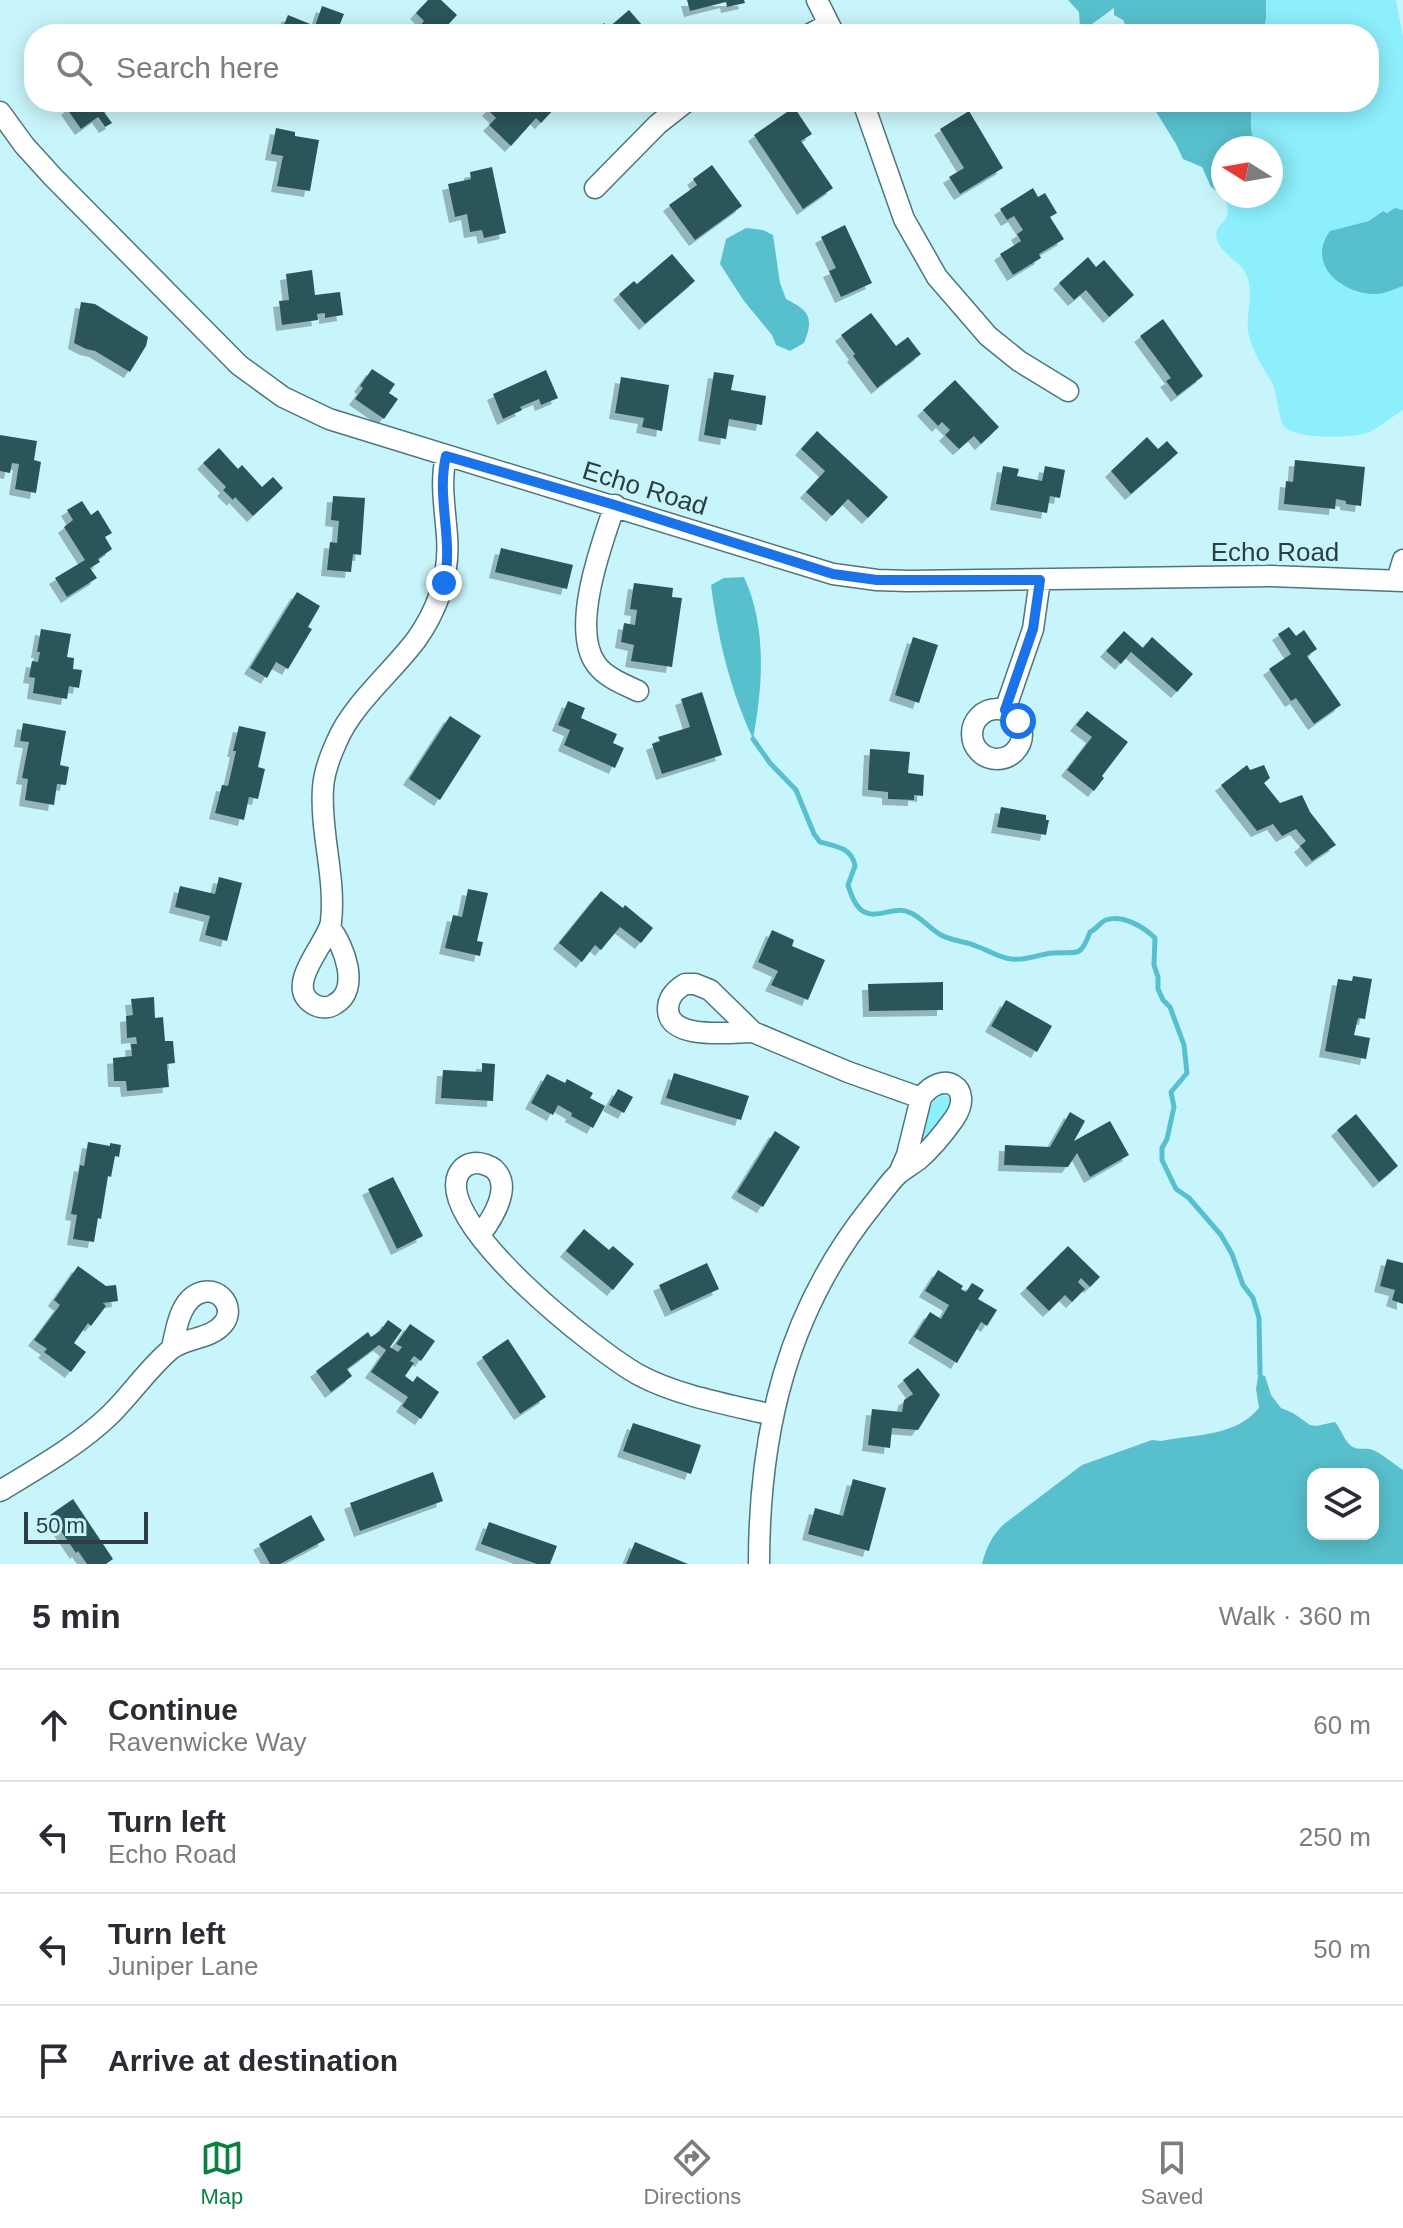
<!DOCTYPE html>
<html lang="en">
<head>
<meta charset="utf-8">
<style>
  body { margin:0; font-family:Arial,sans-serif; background:#f2f2f3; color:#2b2b33 }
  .controls { position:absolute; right:24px; bottom:24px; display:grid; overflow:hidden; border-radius:16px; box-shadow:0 4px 20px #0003 }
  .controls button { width:72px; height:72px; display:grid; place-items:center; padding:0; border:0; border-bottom:2px solid #e1e1e2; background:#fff; color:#2b2b33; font:40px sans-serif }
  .compass { position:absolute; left:1211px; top:136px; width:72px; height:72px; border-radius:50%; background:#fff; box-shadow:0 4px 20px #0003; rotate:281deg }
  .scale { position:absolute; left:24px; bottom:20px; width:124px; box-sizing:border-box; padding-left:8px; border:4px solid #2c3e41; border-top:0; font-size:22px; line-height:28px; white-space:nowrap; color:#2c3e41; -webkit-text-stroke:6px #c8f5fb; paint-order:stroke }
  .stop { position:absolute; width:24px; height:24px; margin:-18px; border:6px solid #1a73e8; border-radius:50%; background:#fff }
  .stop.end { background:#1a73e8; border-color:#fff; box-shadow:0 2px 8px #0008 }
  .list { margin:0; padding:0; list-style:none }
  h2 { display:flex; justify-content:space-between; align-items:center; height:104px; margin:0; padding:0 32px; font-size:34px }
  h2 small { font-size:26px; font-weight:400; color:#7c7c81 }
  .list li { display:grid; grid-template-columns:52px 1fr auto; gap:24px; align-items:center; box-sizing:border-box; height:112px; padding:0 32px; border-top:2px solid #e1e1e2 }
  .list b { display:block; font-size:30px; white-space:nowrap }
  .list p { margin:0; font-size:26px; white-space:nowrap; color:#7c7c81 }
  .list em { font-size:26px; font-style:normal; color:#7c7c81 }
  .icon { flex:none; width:44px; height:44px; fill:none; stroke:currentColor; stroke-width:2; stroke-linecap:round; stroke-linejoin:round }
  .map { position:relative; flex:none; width:1403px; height:1564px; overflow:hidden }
  .search { position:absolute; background:#fff; box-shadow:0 4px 20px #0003; left:24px; right:24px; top:24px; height:88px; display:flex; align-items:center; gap:20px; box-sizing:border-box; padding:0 28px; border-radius:32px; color:#7c7c81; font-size:30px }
  .sheet { height:552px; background:#fff }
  nav { display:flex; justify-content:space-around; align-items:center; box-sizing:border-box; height:112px; border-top:2px solid #e1e1e2; background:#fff; font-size:22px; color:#7c7c81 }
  nav a { display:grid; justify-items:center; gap:4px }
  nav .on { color:#0b8043 }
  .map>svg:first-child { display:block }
  .green { fill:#8deffc }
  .water { fill:#58c0cd; fill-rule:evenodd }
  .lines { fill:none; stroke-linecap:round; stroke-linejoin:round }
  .stream { stroke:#58c0cd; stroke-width:5 }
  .building { fill:#2c555a; filter:url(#shadow) }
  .minor-casing { stroke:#4d767c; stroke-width:23 }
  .minor { stroke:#fff; stroke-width:20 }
  .route { stroke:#1a73e8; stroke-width:10 }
  .labels { text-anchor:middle; stroke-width:8; stroke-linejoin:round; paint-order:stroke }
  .street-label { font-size:26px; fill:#2c3e41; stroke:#c8f5fb }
</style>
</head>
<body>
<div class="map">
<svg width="1403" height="1564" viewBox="0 0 1403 1564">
  <defs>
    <filter id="shadow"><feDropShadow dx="-6" dy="6" stdDeviation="0" flood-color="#0004"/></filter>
  </defs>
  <rect width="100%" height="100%" fill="#c8f5fb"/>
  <!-- green -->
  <path class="green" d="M1266,0h130l7,37v173l-23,3 -11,8 -42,14c-17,31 15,58 45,59 11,1 21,-5 31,-8v124c-11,7 -24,18 -36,23 -17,5 -71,7 -83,-7 -6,-8 -6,-30 -11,-41 -8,-16 -20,-31 -24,-49 -5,-20 6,-40 -2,-60 -6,-15 -26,-21 -30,-37 -5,-19 21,-14 6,-43h48v-48h-13l-7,-12 -1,-8 2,-26h117v-68h-106l3,-15z
    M941,1095l10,2 1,3 -2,10 -25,31h-5c5,-17 6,-37 21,-46z"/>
  <!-- water -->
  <path class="water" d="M1068,0h198v19l-3,15h-134l-6,-14 -9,-5v-7l-22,16 -12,3 -1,-15z
    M1150,102h102c-1,17 -4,31 6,46h-35v47l-12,-8 -9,-20 -19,-8 -7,-15z
    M1395,208l8,2v76c-9,3 -20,9 -30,8 -33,-1 -67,-31 -43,-63l39,-10 14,-10 4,2z
    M746,228l17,2 10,5 7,48 6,16c24,12 28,19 18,44l-14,8 -14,-6 -4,-10 -28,-34 -24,-37 6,-25z
    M744,577c23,50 19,108 9,162 -23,-50 -35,-100 -42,-154l13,-7z
    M1260,1374l5,2 6,19 10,13 12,5 17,12 6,1 19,-4c6,7 8,16 15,23 8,7 16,1 25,6 10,5 19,13 28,19v94h-421c4,-16 10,-29 22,-40l78,-59 70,-25 9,1c34,-7 74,-4 98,-33l-3,-19 2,-13zM1313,1474h60v60h-60z"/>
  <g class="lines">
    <!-- stream -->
    <path class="stream" d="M753,739l17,24 26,27 18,44 6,8c16,4 32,6 35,24l-7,19c15,52 39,16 63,28 11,5 19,16 30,22 11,6 24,6 35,11 12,4 23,12 35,13 15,2 28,-5 42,-6 25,-2 27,6 37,-21 7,-3 10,-10 16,-12 16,-6 38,7 49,18l-1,27 4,12v12l5,11 7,7 14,38 3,28 -16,19 3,15 -7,32 -5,9v12l14,29 13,9 32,37 11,19 11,31 10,13 6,20 1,56"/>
  </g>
  <!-- building -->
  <path class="building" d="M428,0h13l16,15 -11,12 8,7h-41l11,-13 -8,-8z
    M687,0h57l1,3 -18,4 -1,-5 -36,9z
    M322,6l22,8 -8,20h-56l8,-19 27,11z
    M629,10l19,22 -2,2h-55l13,-11 4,5z
    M931,24l4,10h-32z
    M76,102h42l-14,10 8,11 -7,4 -7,-10 -17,12 -14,-20z
    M496,102h5l6,5 4,-5h40l5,5 -15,16 -5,-5 -25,28 -22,-21 7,-7 -8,-8z
    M794,107l18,27 -11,7 32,47 -30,21 -49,-74z
    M969,111l34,57 -43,26 -11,-17 15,-9 -24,-39z
    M276,128l19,4v4l24,4 -9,51 -33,-5 6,-30 -12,-2z
    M712,165l30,41 -47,34 -26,-35 28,-20 -4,-6z
    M492,167l14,66 -22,5 -2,-8 -12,2 -3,-18 -12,3 -7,-33 23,-5 -1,-7z
    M1033,188l5,9 7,-4 12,20 -7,4 14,22 -25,15 2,4 -28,17 -13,-21 21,-13 -4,-7 6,-4 -9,-14 -7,4 -7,-11z
    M845,225l27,58 -31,14 -12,-26 7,-3 -15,-31z
    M672,254l23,27 -50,43 -26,-30 15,-13 3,3z
    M1088,257l8,10 8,-7 30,35 -25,22 -23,-27 -12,10 -15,-17z
    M312,270l3,25 25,-3 3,23 -18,3v-5l-8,1 1,6 -36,5 -3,-24 10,-1 -3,-26z
    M81,302l14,2 53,33 -2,9 -16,26 -35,-21 -9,-2 -12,-6z
    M871,313l25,33 12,-9 13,17 -44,34 -24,-32 2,-2 -14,-19z
    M1163,319l40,57 -26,20 -11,-15 5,-3 -31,-42z
    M372,369l23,15 -6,9 9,6 -14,20 -29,-20 8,-11 -3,-2z
    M546,370l12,28 -17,7 -2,-6 -19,8 2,3 -19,9 -10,-25z
    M714,372l20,3 -3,15 35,6 -4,29 -33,-6 -3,20 -22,-4z
    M621,377l48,8 -7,46 -20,-4 2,-9 -29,-5z
    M955,380l44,47 -18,17 -7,-8 -15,13 -14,-14 5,-5 -8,-8 -4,4 -15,-16z
    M817,431l71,66 -20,21 -20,-19 -16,17 -26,-24 19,-21 -24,-22z
    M0,435l37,6 -3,19 7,2 -5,31 -21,-4 4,-25 -7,-1 -2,10 -10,-2z
    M1147,437l11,12 9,-8 11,12 -47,41 -20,-23z
    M219,448l19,21 4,-4 20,22 11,-10 10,11 -30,28 -18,-19 -2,3 -10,-10 3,-3 -23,-24z
    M1295,460l70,7 -4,39 -15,-2v-3l-10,-2 -1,10 -51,-5 2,-23 7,1z
    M1003,466l16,3 -2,7 25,5 3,-15 20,4 -5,28 -10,-2 -3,17 -51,-9z
    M333,496l32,2 -4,57 -8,-1 -2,18 -24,-2 3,-28 7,1 2,-22 -8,-1z
    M82,501l9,14 7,-5 14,23 -7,4 7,12 -14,10 2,3 -10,6 7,10 -30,19 -12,-19 30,-18 -21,-33 9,-7 -6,-10z
    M501,548l72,17 -6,24 -72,-17z
    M634,583l39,5 -1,9 10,1 -10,69 -41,-6 3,-16 -13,-3 3,-19 11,2 2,-15 -7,-1z
    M297,592l23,14 -12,21 4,2 -24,40 -12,-7 -9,16 -17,-10z
    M1289,627l7,9 8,-6 13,19 -10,7 34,49 -27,19 -18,-26 -5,3 -22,-32 22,-15 -13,-20z
    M41,629l30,5 -4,23 7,1 -1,11 9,1 -3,18 -10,-2 -2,13 -34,-6 2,-15 -6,-1 3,-16 6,1 2,-10h-3z
    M1124,631l19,17 9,-11 41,37 -16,18 -46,-40 -10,12 -15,-13z
    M913,637l25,8 -19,58 -24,-8z
    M702,692l20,63 -60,19 -10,-30 8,-3 -2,-4 32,-10 -9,-28z
    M568,701l17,7 -4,10 36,16 -4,9 11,5 -9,20 -51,-23 6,-15 -12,-5z
    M1087,711l41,31 -26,34 2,2 -10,13 -27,-21 25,-33 -16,-12z
    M450,716l31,20 -41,64 -31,-21z
    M23,723l43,8 -6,34 9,2 -3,18 -9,-1 -3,21 -29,-5 3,-21 -6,-1 7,-36 -9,-1z
    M239,726l27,6 -8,35 7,2 -7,30 -9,-2 -5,23 -29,-7 7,-28 6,1 8,-35h-3z
    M870,749l40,3 -2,21 16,2 -1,21 -9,-1v5l-26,-1v-7l-20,-2z
    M1247,765l3,5 14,-5 6,13 -6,5 16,20 22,-8 8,17 26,33 -24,16 -12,-15 6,-5 -10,-12 -14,7 -9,-12 -16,7 -36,-46z
    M1001,807l45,8v5h3l-3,15 -49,-8z
    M219,877l23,6 -15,58 -22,-6 5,-19 -35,-9 5,-21 35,8z
    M468,889l20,4 -11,48 6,1 -3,14 -35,-8 8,-33 9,2z
    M601,891l22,17 2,-3 28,23 -12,15 -21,-16 -19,23 -6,-5 -13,17 -23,-19z
    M772,930l22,10 -2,6 33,14 -17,40 -37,-15 7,-14 -20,-9z
    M1353,976l19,3 -7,40 -7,-1 -4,17 16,3 -4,21 -41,-8 13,-72 14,2z
    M943,982v28l-74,1 -1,-27z
    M154,997l1,21 8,-1 2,24h8l2,22 -8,1 2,23 -42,4 -1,-10h-12l-1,-23 19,-2 -1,-12h6l-1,-7 -9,1 -1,-22 7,-1 -2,-16z
    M1006,1000l46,26 -15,26 -46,-26z
    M482,1063l13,1 -2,37 -52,-3 2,-28 39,2z
    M674,1073l75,23 -8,24 -75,-22z
    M547,1074l18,9 2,-4 26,14 -3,5 15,8 -12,22 -22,-12 1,-3 -14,-8 -5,10 -22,-12z
    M618,1089l15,8 -9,16 -15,-8z
    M1070,1112l15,9 -11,20 36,-20 19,34 -39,22 -13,-24 -9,14 -64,-2 1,-20 45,2z
    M1356,1114l42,52 -19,16 -42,-52z
    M775,1131l25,16 -37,60 -26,-15z
    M88,1142l22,4v-3l11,2 -2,12 -4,-1 -4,21 -3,-1 -7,43 -3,-1 -4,24 -21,-3 4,-24 -6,-1 9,-49 4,1z
    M393,1177l30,59 -26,13 -29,-60z
    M584,1229l25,21 4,-4 21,18 -21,26 -47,-39z
    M1068,1246l32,31 -10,10 -9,-9 -3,4 7,7 -13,13 -7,-7 -16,16 -23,-23z
    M1387,1259l16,4v41l-11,-4 3,-10 -15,-4z
    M707,1263l12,26 -48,22 -12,-26z
    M78,1266l28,20 10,-1 2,16 -15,2 3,3 -15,20 -3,-3 -14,20 12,9 -15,20 -27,-20 3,-3 -13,-9 26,-35 -6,-5z
    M938,1270l25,16 -2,3 5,3 6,-9 12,7 -6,9 19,11 -10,16 -6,-4 -24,41 -43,-26 16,-25 11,7 8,-14 -24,-14z
    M388,1320l14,10 -12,17 8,5 4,-5 -6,-3 14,-20 25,17 -14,20 -7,-5 -4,5 4,2 -9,13 8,6 4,-6 22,16 -18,27 -19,-13 6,-9 -37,-25 15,-22 -7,-5 -32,24 5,7 -21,16 -15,-21 52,-39 3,5 9,-6z
    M508,1339l38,58 -26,17 -38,-57z
    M918,1368l22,27 -22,35 -26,-2 -2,20 -22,-3 4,-36 30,3 2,-12 9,-6 -10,-14z
    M633,1423l68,22 -10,29 -68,-23z
    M433,1472l10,29 -83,30 -10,-28z
    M853,1479l33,9 -17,63 -61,-17 7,-26 28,8z
    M73,1499l40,60 -7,5h-19l-9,-13 -2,2 -26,-38z
    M311,1515l14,25 -45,24h-10l-11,-20z
    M489,1522l68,24 -7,18h-13l-56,-20z
    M635,1542l53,22h-62z"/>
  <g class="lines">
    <!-- minor casing -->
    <g class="minor-casing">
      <path id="minor" d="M817,0l17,34
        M810,34l19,-10
        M863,102l41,117 33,58 51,59 31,25 49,30
        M0,112l24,33 29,32 186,188 44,32 46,22 504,155 44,6 31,1 363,-5 132,5
        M595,188l63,-64 28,-22
        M615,505c-13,38 -45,123 -19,159 9,13 27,20 42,27
        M1397,580l6,-20
        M972 734a25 25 0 1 1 50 0a25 25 0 1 1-50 0Z
        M1005,710l28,-81 7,-49
        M330,928c14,17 31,62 5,76 -7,5 -15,4 -22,0 -30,-19 15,-61 18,-82 5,-45 -11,-89 -8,-134 1,-16 7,-32 14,-47 15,-36 55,-69 79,-101 22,-31 34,-66 31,-104 -2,-28 -7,-53 -1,-80
        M753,1032c-22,0 -85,9 -85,-23 0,-12 7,-19 17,-25h10l15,6 43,42 95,40 73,26
        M480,1235c12,-16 33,-48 14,-66 -4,-3 -12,-6 -17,-6 -9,0 -15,4 -19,12 -22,50 141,178 181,200 39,21 92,30 134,40
        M0,1491c38,-23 79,-46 111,-77 20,-20 37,-45 59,-64 15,-13 41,-10 54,-27 11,-15 -3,-35 -21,-31 -23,5 -27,38 -31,56
        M759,1564c0,-133 28,-252 112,-357 9,-11 17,-23 27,-33 6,-5 13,-9 20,-14 13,-11 26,-27 36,-41 22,-32 -12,-51 -33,-21l-14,57 -8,18"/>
    </g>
    <!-- minor -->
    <use href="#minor" class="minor"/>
  </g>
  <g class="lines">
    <!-- route -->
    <path class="route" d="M444,583c10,-43 -8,-85 2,-127l169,49 218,69 44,6h163l-7,49 -28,81 13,11"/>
  </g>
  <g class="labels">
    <!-- street labels -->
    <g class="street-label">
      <text transform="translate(645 488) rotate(17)" y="9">Echo Road</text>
      <text x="1275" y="561">Echo Road</text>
    </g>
  </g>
</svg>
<div class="controls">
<button><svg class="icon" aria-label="layers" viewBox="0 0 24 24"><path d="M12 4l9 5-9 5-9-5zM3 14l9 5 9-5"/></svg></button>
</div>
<svg class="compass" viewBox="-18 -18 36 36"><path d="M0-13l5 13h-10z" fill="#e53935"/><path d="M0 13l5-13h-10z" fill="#7c7c81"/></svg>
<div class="scale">50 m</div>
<div class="stop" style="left:1018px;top:721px"></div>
<div class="stop end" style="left:444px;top:583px"></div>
<div class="search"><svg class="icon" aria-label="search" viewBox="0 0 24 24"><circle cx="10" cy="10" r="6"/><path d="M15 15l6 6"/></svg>Search here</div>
</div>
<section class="sheet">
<h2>5 min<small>Walk · 360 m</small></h2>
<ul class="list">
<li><svg class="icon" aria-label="ahead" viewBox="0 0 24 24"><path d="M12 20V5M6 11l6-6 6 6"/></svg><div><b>Continue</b><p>Ravenwicke Way</p></div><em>60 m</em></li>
<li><svg class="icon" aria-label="left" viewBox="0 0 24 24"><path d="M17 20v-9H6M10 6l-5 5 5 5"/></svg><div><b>Turn left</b><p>Echo Road</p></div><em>250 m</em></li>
<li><svg class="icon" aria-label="left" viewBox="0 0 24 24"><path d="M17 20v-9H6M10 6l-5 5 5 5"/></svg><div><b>Turn left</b><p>Juniper Lane</p></div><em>50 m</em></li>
<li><svg class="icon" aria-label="arrive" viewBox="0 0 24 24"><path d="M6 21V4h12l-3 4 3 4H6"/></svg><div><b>Arrive at destination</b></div></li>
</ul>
</section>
<nav>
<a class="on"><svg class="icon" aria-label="map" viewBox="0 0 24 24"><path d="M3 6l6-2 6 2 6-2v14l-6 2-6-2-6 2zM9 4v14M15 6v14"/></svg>Map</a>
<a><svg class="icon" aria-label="directions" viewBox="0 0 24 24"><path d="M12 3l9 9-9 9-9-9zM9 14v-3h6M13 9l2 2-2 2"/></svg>Directions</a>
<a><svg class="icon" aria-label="saved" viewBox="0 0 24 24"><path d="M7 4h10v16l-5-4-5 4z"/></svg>Saved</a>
</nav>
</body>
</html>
